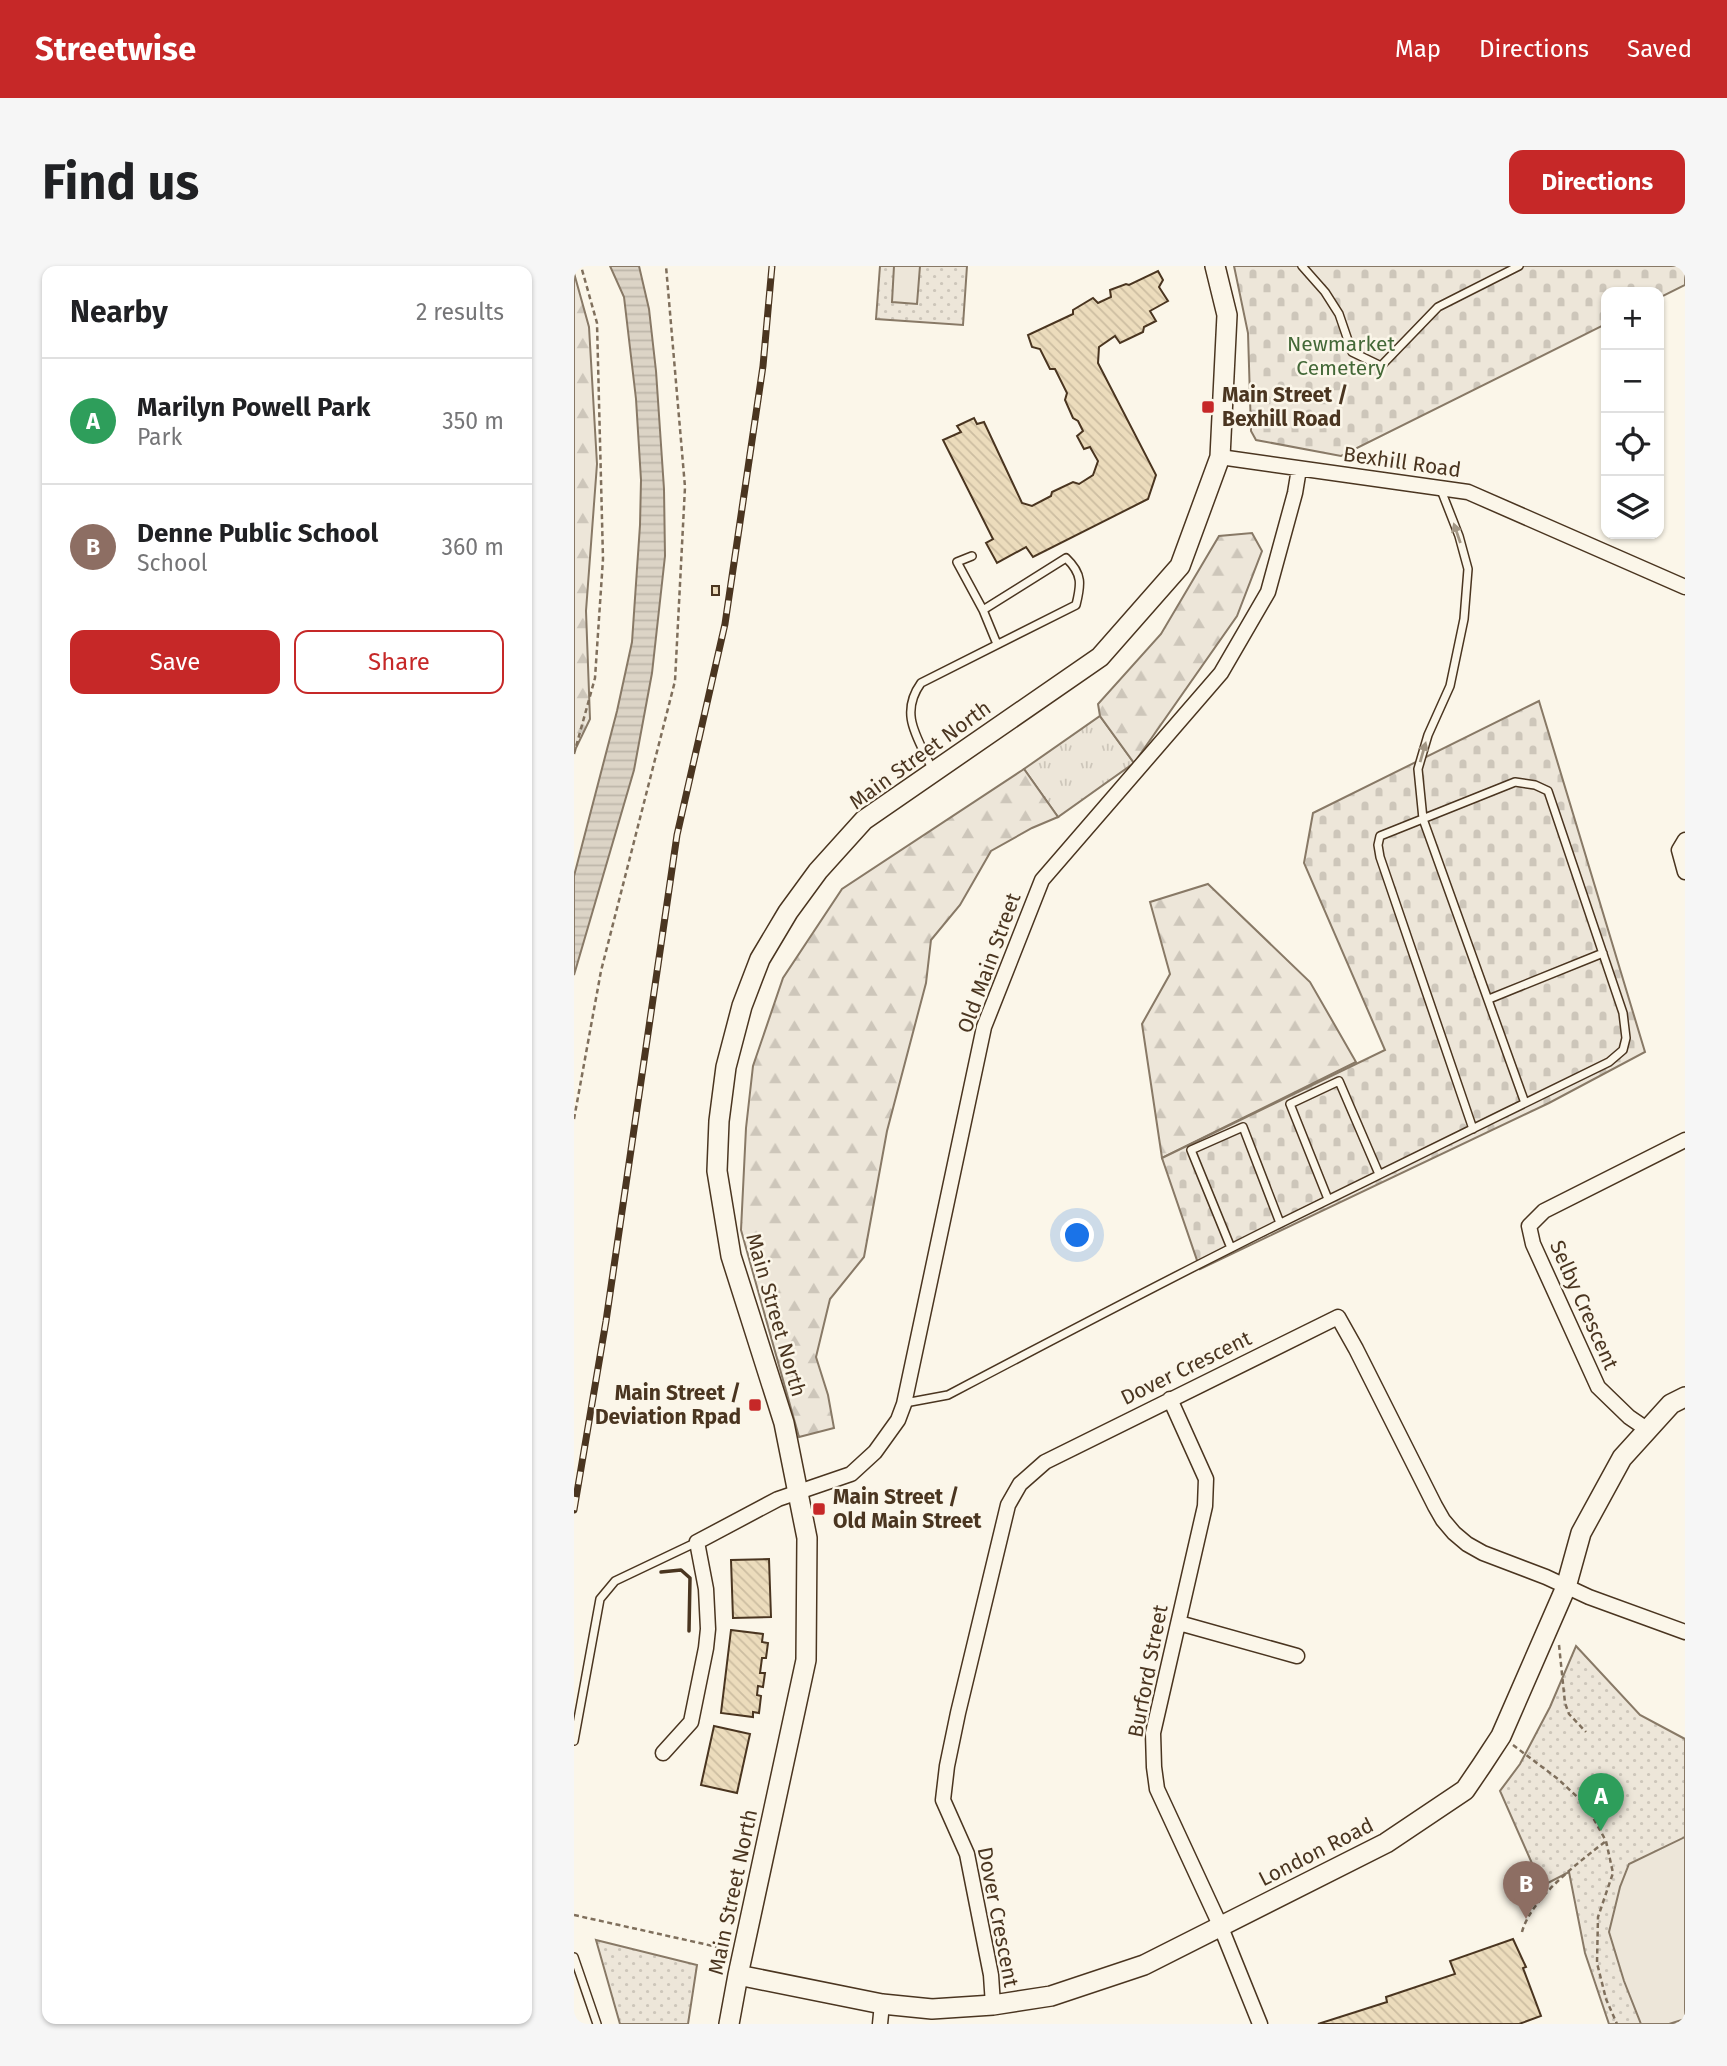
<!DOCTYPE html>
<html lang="en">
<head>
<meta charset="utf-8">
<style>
  body { margin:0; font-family:"Fira Sans",sans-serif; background:#f6f6f6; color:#202124 }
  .controls { position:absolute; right:21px; top:21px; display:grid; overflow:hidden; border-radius:14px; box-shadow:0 2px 5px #0004 }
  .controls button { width:63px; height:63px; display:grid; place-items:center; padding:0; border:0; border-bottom:2px solid #e0e0e0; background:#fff; color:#202124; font:35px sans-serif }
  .you { position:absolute; left:504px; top:970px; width:24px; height:24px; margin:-18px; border:5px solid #fff; border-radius:50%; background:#1a73e8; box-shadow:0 0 0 10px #1a73e833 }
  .badge { display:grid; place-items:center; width:46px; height:46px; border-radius:50%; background:#c62828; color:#fff; font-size:23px; font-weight:700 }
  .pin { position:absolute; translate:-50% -58px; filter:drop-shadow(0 2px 4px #0008) }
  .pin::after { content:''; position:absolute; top:37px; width:24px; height:21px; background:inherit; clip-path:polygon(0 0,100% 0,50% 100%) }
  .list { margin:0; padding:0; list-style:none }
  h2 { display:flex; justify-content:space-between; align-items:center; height:91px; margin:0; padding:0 28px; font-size:30px }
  h2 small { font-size:23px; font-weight:400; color:#757577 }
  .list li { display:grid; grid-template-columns:46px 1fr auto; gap:21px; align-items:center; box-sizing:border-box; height:126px; padding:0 28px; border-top:2px solid #e0e0e0 }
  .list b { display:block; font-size:26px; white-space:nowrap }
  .list p { margin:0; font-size:23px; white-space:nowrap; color:#757577 }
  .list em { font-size:23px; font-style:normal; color:#757577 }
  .actions { display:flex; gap:14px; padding:21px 28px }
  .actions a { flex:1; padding:16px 0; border:2px solid #c62828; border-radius:14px; text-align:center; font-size:24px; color:#c62828 }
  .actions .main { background:#c62828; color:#fff }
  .icon { flex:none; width:38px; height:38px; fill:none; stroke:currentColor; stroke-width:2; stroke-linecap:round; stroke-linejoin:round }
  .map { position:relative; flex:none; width:1111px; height:1758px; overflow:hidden; border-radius:14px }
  header { display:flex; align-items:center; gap:42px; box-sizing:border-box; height:98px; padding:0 35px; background:#c62828; color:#fff }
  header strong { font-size:33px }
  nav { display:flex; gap:38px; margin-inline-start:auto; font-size:24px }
  .intro { display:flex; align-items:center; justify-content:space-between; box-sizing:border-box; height:168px; padding:0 42px }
  h1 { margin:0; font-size:49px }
  .button { padding:18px 32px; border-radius:14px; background:#c62828; color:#fff; font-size:24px; font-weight:700 }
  main { display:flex; gap:42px; padding:0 42px }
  aside { flex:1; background:#fff; border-radius:14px; box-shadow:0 2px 5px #0004 }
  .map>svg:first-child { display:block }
  .grass { fill:url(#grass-tufts); stroke:#887966; stroke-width:2 }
  .forest { fill:url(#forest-firs); stroke:#887966; stroke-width:2 }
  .cemetery { fill:url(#cemetery-stones); stroke:#887966; stroke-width:2 }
  .park { fill:url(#park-dots); stroke:#887966; stroke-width:2 }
  .pitch { fill:#ede6d9; stroke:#887966; stroke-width:2 }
  .water { fill:url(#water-rules); stroke:#887966; stroke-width:2 }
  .building { fill:url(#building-back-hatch); stroke:#4a3520; stroke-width:2 }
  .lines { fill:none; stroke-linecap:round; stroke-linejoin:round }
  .lane-casing { stroke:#4a3520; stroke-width:10 }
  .street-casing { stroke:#4a3520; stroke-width:17 }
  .secondary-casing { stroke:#4a3520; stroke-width:22 }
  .path { stroke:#7f6f5c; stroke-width:2.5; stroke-dasharray:5 3.5; stroke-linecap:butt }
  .lane { stroke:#fbf6e9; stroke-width:7 }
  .street { stroke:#fbf6e9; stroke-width:14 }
  .secondary { stroke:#fbf6e9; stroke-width:19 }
  .rail-casing { stroke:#4a3520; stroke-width:7 }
  .rail { stroke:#fbf6e9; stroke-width:4.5; stroke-dasharray:13; stroke-linecap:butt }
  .wall { stroke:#4a3520; stroke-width:3.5 }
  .oneway { fill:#a29684 }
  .poi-dot { fill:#c62828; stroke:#fbf6e9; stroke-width:2.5 }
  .labels { text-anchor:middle; stroke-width:5; stroke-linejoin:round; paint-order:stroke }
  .park-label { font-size:21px; fill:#436837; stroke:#fbf6e9 }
  .poi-label { font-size:21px; font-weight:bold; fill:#4a3520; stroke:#fbf6e9; text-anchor:start }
  .street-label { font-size:21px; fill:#4a3520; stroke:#fbf6e9 }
</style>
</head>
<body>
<header>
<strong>Streetwise</strong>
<nav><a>Map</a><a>Directions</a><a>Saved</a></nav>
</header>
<div class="intro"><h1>Find us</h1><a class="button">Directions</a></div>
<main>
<aside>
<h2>Nearby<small>2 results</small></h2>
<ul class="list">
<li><span class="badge" style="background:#2e9e5b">A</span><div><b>Marilyn Powell Park</b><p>Park</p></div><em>350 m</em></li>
<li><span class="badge" style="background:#8d6e63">B</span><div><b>Denne Public School</b><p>School</p></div><em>360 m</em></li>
</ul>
<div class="actions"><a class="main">Save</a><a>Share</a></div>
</aside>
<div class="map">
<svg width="1111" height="1758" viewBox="0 0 1111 1758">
  <defs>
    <pattern id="grass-tufts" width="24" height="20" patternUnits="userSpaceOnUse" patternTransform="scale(1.75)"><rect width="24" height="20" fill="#ede6d9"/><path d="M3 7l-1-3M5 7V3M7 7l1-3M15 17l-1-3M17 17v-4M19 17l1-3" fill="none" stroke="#cdc6ba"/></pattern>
    <pattern id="forest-firs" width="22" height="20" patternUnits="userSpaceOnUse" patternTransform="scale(1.75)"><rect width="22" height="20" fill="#ede6d9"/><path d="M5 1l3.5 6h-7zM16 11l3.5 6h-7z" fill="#cdc6ba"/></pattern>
    <pattern id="cemetery-stones" width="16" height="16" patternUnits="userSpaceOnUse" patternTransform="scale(1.75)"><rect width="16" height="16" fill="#ede6d9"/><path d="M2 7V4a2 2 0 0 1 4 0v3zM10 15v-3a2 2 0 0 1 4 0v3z" fill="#cdc6ba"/></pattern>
    <pattern id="park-dots" width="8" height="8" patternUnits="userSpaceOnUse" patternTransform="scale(1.75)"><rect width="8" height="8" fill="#ede6d9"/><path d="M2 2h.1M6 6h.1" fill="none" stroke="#cdc6ba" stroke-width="1.8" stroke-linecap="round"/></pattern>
    <pattern id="water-rules" width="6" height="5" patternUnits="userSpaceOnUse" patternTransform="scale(1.75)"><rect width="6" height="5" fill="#dcd4c6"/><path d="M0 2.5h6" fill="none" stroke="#beb7aa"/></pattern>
    <pattern id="building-back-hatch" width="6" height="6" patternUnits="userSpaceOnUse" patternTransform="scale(1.75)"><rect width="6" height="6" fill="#ecdcbc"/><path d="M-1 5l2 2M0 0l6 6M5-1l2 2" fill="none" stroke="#ccbda1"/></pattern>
  </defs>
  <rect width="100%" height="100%" fill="#fbf6e9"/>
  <!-- grass -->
  <path class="grass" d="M526,450l34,47 -76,54 -34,-48z"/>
  <!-- forest -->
  <path class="forest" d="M0,7l15,54 8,137 -11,147 4,108 -16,33z
    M678,267l10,18 -25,65 -103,147 -34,-47 -2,-12 63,-70 58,-98z
    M450,503l34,48 -26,11 -41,23 -31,54 -29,35 -5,43 -39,148 -23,126 -34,42 -14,58 12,38 6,33 -35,9 -58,-207 5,-102 7,-62 30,-88 59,-89z
    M634,618l102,98 46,80 -194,96 -20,-134 28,-50 -20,-72z"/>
  <!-- cemetery -->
  <path class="cemetery" d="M660,0h451v19l-26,13v-6h-53v32l-265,132 -85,-16 -5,-9 -3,-98z
    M965,435l106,351 -96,51 -349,166 -38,-111 223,-108 -81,-187 9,-50z"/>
  <!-- park -->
  <path class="park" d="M306,0h87l-4,59 -87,-6z
    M1002,1380l64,69 45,24v285h-76l-24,-71 -16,-81 -27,14 -42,-95 20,-27 30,-57z
    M22,1674l101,25 -9,59h-68z"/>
  <!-- pitch -->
  <path class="pitch" d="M320,0h26l-3,38 -25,-2z
    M1111,1571v182l-16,5h-28l-17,-43 -15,-49 11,-45 9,-23z"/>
  <!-- water -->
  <path class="water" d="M36,0h29l10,43 7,62 8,118 1,67 -13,117 -18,97 -60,205v-99l43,-165 15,-69 8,-117 1,-45 -5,-81 -12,-102z"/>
  <!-- building -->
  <path class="building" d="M584,5l5,9 -4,7 9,14 -18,10 6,10 -12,6 -1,5 -23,11 -5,-7 -16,11 -1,16 58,112 -8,24 -115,58 -7,-10 -29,16 -11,-20 7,-4 -50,-99 18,-8 -4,-6 17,-8 3,6 7,-2 38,81 10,3 19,-10 1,-4 21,-10 6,2 14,-9 5,-14 -8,-14 -6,2 -7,-13 6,-5 -5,-10 -5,-3 -8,-18 2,-7 -12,-24h-5l-10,-20 -8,-2 -4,-12 45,-21v-4l20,-12 5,5 13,-6 -1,-7 16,-6 3,1z
    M138,320h7v9h-7z
    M195,1293l2,58 -38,1 -2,-58z
    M157,1364l32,4 -1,8 6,1 -2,15h-4l-2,15h5l-2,14 -5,-1 -1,9 4,1 -2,17 -6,-1v5l-32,-4z
    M140,1460l36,8 -13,59 -36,-8z
    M939,1673l13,28 -3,1 18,48 -22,8h-201l69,-22 -1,-5 69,-23 -5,-13z"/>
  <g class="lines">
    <!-- lane casing -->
    <g class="lane-casing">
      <path id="lane" d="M728,0l23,26 14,22 13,38 29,14 57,-59 81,-41
        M867,224l18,46 9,33 -4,50 -14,67 -22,49 -10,34 5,50 102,284
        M398,290l-15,6 26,48 14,34
        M359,505c-14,-32 -35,-56 -12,-88l155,-78c5,-20 7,-31 -10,-47l-83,52
        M915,733l114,-46
        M754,933l-38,-95 49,-23 40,93
        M657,982l-40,-98 52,-23 37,96
        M331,1137l43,-8c110,-58 220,-116 331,-171 110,-55 220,-108 330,-162l14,-12 3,-12 -3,-25 -75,-222 -13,-6 -20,-3 -135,54 -2,9 2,12 93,272
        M0,1475l26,-142 15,-18 82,-39
        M0,1691l23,67"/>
    </g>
    <!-- street casing -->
    <g class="street-casing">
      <path id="street" d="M646,191l248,35 217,95
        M1111,574l-6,10 6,22
        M596,1133l36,80 -1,27 -52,227 1,34 3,22 63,136 40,99
        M1074,1164l-19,-13 -31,-30 -65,-143 -4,-18 15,-15 141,-71
        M605,1357l118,33
        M89,1487l28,-31 15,-74 2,-19 -2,-40 -9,-47 81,-43 73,-25 24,-22 23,-32 6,-16 80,-377 58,-147 179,-207 47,-81 27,-99 4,-24
        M419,1739l-2,-30 -24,-121 -24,-54 4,-34 11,-53 50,-208 12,-21 25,-22 293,-145 18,32 79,157 8,14 11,13 13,11 16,9 63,24 43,20 96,35
        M306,1758l2,-20"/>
    </g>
    <!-- secondary casing -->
    <g class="secondary-casing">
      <path id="secondary" d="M164,1709l144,29 50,5 61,-4 58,-9 93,-31 242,-122 79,-53 17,-25 19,-29 65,-149 15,-54 41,-75 49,-54 14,-7
        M155,1758l9,-49 68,-315 1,-122 -23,-115 -53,-167 -14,-85 2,-50 7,-54 16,-61 18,-47 28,-47 30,-41 46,-51 236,-163 80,-91 40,-109 7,-142 -12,-49"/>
    </g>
    <!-- path -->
    <path class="path" d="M0,488l21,-76 8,-119 -6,-236 -16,-57
      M0,853l27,-148 74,-290 10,-194 -19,-221
      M985,1379l6,58 4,11 17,18
      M939,1479l45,34 28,26 20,36 7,32 -15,44 -1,46 9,36 11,25
      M0,1649l148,33
      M948,1666c9,-34 57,-70 84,-91"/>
    <!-- lane -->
    <use href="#lane" class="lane"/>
    <!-- street -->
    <use href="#street" class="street"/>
    <!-- secondary -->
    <use href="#secondary" class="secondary"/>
    <!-- rail casing -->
    <g class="rail-casing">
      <path id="rail" d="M0,1244l32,-189 71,-486 48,-211 38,-258 9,-100"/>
    </g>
    <!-- rail -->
    <use href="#rail" class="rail"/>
    <!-- wall -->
    <path class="wall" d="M87,1306l20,-2 9,8 -1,53"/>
  </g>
  <!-- one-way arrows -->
  <defs><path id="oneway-solid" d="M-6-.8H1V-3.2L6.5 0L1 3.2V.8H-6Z" transform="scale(1.75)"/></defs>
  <g class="oneway">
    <use href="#oneway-solid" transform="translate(883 267) rotate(-109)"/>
    <use href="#oneway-solid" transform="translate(849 486) rotate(-74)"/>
  </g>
  <!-- markers -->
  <g class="poi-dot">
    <rect x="627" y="134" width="14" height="14" rx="3.5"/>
    <rect x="174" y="1132" width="14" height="14" rx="3.5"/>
    <rect x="238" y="1236" width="14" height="14" rx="3.5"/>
  </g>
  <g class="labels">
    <!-- park labels -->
    <g class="park-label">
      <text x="767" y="85">Newmarket<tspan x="767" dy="24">Cemetery</tspan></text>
    </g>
    <!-- poi labels -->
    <g class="poi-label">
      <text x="648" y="136">Main Street /<tspan x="648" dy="24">Bexhill Road</tspan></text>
      <text x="167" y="1134" text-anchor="end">Main Street /<tspan x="167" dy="24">Deviation Rpad</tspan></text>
      <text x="259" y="1238">Main Street /<tspan x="259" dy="24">Old Main Street</tspan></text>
    </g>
    <!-- street labels -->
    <g class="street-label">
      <text transform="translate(828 196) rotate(8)" y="7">Bexhill Road</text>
      <text transform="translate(346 489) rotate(-36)" y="7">Main Street North</text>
      <text transform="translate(415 697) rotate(-70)" y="7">Old Main Street</text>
      <text transform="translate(1010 1039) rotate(66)" y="7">Selby Crescent</text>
      <text transform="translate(202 1049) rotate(74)" y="7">Main Street North</text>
      <text transform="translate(612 1102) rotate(-26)" y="7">Dover Crescent</text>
      <text transform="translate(574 1405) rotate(-79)" y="7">Burford Street</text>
      <text transform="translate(742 1586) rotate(-27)" y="7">London Road</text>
      <text transform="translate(159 1626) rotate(-78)" y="7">Main Street North</text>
      <text transform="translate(424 1651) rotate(79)" y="7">Dover Crescent</text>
    </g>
  </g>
</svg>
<div class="controls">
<button>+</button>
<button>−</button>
<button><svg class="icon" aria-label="locate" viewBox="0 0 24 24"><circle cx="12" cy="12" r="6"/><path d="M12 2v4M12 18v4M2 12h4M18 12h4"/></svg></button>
<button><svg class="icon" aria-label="layers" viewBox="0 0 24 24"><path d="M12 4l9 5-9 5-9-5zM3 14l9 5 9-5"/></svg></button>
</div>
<div class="you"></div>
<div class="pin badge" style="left:1027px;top:1565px;background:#2e9e5b">A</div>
<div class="pin badge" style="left:952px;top:1653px;background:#8d6e63">B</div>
</div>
</main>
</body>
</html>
